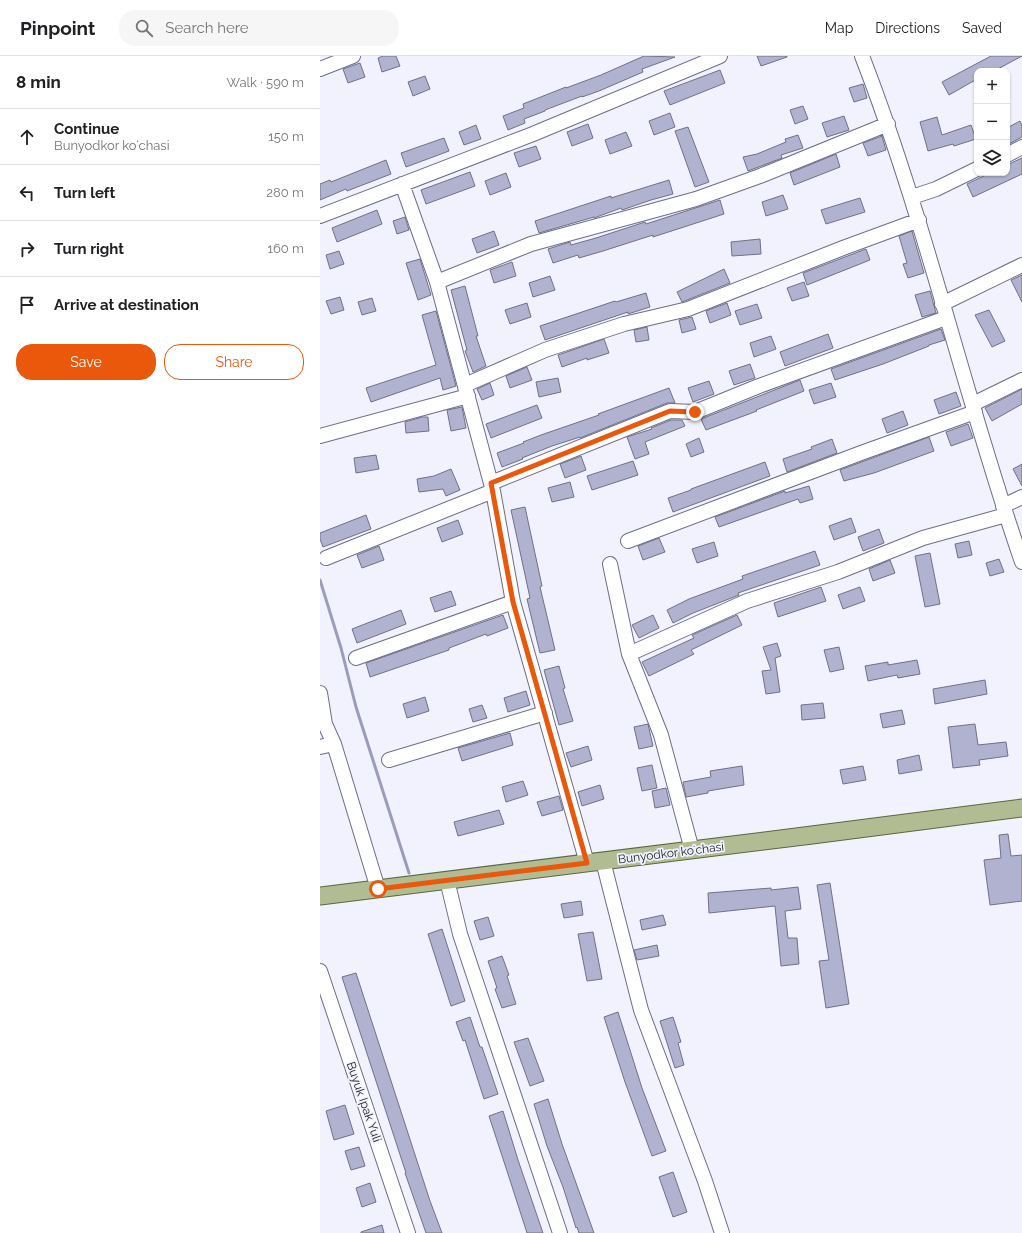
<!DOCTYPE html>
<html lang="en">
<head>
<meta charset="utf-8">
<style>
  body { margin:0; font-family:Raleway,sans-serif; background:#f6f6f6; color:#202124 }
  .controls { position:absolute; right:12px; top:12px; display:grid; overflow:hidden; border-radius:8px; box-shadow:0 1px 3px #0004 }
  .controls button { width:36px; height:36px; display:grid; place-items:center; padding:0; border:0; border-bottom:1px solid #e0e0e0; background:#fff; color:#202124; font:20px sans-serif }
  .stop { position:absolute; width:12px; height:12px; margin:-9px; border:3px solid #ea580c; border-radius:50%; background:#fff }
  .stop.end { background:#ea580c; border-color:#fff; box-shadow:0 1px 4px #0008 }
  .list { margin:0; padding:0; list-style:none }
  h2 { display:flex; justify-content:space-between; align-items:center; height:52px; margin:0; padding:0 16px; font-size:17px }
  h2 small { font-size:13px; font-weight:400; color:#757577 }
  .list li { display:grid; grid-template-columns:26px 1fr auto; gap:12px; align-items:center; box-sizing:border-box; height:56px; padding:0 16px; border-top:1px solid #e0e0e0 }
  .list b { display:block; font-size:15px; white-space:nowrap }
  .list p { margin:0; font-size:13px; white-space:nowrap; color:#757577 }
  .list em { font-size:13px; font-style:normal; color:#757577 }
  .actions { display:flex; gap:8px; padding:12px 16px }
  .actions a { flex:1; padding:9px 0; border:1px solid #ea580c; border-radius:16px; text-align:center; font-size:14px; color:#ea580c }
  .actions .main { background:#ea580c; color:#fff }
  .icon { flex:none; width:22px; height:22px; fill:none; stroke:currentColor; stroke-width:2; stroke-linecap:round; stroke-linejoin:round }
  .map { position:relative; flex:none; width:702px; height:1177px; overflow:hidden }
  header { display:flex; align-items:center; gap:24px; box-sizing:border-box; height:56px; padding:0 20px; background:#fff; border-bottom:1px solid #e0e0e0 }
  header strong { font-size:19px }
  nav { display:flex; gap:22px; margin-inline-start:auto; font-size:14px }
  .search { width:280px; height:36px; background:#f6f6f6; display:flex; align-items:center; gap:10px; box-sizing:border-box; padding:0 14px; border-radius:16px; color:#757577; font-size:15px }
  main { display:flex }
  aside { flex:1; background:#fff }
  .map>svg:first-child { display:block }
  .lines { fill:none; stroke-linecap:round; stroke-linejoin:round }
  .stream { stroke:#9b9cb9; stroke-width:3 }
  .building { fill:#b1b2d0; stroke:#6f708b }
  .minor-casing { stroke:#6c6d88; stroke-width:16 }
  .major-casing { stroke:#5c673e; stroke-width:19 }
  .minor { stroke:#fff; stroke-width:14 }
  .major { stroke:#b2bc93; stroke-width:17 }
  .route { stroke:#ea580c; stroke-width:5 }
  .labels { text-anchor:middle; stroke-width:3.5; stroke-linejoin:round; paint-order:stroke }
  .street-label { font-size:12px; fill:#1c1c27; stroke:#f1f2fe }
</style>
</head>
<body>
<header>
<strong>Pinpoint</strong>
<div class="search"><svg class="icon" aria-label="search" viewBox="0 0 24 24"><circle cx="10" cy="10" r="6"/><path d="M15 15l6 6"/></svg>Search here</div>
<nav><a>Map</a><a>Directions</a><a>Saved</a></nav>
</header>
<main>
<aside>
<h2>8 min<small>Walk · 590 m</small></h2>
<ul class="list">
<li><svg class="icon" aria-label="ahead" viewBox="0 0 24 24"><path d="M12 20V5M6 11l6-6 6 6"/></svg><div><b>Continue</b><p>Bunyodkor koʻchasi</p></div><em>150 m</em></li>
<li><svg class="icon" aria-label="left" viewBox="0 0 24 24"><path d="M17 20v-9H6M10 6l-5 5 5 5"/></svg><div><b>Turn left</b></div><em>280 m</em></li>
<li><svg class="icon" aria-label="right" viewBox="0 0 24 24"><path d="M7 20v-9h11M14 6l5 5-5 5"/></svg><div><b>Turn right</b></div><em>160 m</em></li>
<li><svg class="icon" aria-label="arrive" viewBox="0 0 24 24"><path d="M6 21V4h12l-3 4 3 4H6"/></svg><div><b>Arrive at destination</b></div></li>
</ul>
<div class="actions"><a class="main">Save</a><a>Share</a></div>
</aside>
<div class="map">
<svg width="702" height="1177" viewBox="0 0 702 1177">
  <rect width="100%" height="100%" fill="#f1f2fe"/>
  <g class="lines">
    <!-- stream -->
    <path class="stream" d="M0,524l21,68 15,59 53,166"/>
  </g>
  <!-- building -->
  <path class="building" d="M63,0h13l4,10 -18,6 -4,-14z
    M324,0l31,1 -33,12 1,3 -44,19 -17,6v-1l-37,14v1l-21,8 1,4 -17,7 -5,-14 21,-8 -1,-4 43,-17v1l35,-13z
    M437,0h30v1l-26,9z
    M671,0h31l-28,15h-17v8l-28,16 -7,-13z
    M40,7l5,14 -17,6 -5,-14z
    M400,14l5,13 -55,22 -6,-14z
    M105,20l5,13 -17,7 -5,-14z
    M543,28l4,14 -13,4 -5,-14z
    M483,50l5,13 -13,5 -5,-14z
    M350,57l5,14 -21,8 -5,-14z
    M524,60l5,14 -22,7 -5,-14z
    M617,61l5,18 29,-10 5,14 -22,7 -1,-2 -25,7 -8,-29z
    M700,65l2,5v11l-15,8v-17z
    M268,68l5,14 -21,8 -5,-14z
    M156,69l5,14 -17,6 -5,-13z
    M368,71l21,55 -14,5 -20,-56z
    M306,76l6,14 -22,8 -5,-14z
    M478,79l5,13 -22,7 1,3 -34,13 -5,-14 14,-3 29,-12 -1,-3z
    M562,80l4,14 -18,6 -5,-13z
    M124,82l5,13 -43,16 -5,-14z
    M216,90l5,13 -22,8 -5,-14z
    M516,98l4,13 -46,18 -4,-12z
    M702,102v16l-49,23 -6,-13 23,-11h17v-8z
    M66,104l5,14 -44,17 -1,-2 -26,11v-16l10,-4 1,2z
    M150,116l5,14 -49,18 -5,-14z
    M186,117l5,14 -21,8 -5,-14z
    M349,124l4,14 -22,6 -29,10 -1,-2 -27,10v-1l-55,16 -4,-12 76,-25v2z
    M463,139l5,14 -22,7 -4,-14z
    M540,142l5,14 -39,12 -5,-14z
    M400,144l4,14 -71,23v-2l-50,16 -24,7 -1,-3 -25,8 -5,-14 22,-7 1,3 25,-7 49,-16 1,2z
    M57,154l5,14 -45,18 -5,-14z
    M85,161l4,13 -12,4 -4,-13z
    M174,175l5,14 -22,8 -5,-14z
    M592,175l12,42 -16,5 -5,-14 4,-1 -8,-27z
    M440,183l1,15 -29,2 -1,-14z
    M546,193l4,11 -63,25 -4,-12z
    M19,195l5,13 -14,5 -4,-14z
    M100,203l11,36 -13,5 -12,-37z
    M192,206l4,14 -22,7 -4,-13z
    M404,213l6,14 -48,19 -5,-10z
    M702,219v27l-11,-22z
    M230,220l5,14 -22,7 -4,-14z
    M484,226l5,14 -17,5 -5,-13z
    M145,230l13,50h-2l10,30 -13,6 -8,-21 2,-1 -16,-60z
    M610,235l6,22 -14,4 -7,-22z
    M326,237l4,14 -22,7v-2l-83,28 -5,-14 75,-25 1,1z
    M20,241l4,13 -13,4 -5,-13z
    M52,242l4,13 -14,4 -4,-13z
    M207,247l4,14 -21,7 -5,-14z
    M407,247l4,12 -21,8 -4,-12z
    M437,248l5,14 -22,7 -5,-14z
    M669,254l16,31 -13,6 -17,-32z
    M116,255l20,75 -13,4 -3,-12 -69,24 -5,-14 70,-23 -14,-50z
    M372,261l4,12 -14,4 -3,-13z
    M327,271l2,13 -13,2 -2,-12z
    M621,273l4,11 -16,5v1l-46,18 -48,16 -4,-11z
    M508,278l5,14 -48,18 -5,-14z
    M451,280l5,13 -22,8 -4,-14z
    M284,283l5,14 -22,7v-2l-25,9 -4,-12z
    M430,308l5,14 -21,7 -5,-14z
    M207,311l5,13 -22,8 -4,-12z
    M238,322l3,14 -22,5 -3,-15z
    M480,324l4,11 -48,19 1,1 -51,19 -5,-11z
    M389,325l5,13 -21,8 -5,-14z
    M170,327l4,12 -12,5 -5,-11z
    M511,327l5,14 -22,7 -5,-14z
    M349,332l6,15h-8l-82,33 -5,2v-1l-28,9 -30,12 1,1 -21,8 -5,-14 27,-10 -1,-1 18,-7 58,-20 -1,-1z
    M702,333v15l-30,17 -7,-13z
    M636,336l5,14 -22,8 -5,-14z
    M217,349l5,13 -51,20 -5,-14z
    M142,351l4,21 -15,3 -4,-21z
    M583,355l5,14 -21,8 -5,-14z
    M102,361h6l1,14 -23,2 -1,-11z
    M351,364h11l3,6 -40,16 4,12 -14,5 -8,-22 25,-8 -1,-1z
    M648,368l5,14 -22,8 -5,-14z
    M609,381l5,14 -60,22 -30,8 -4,-11z
    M379,382l5,14 -13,5 -5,-13z
    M512,383l5,14 -50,19 -4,-13 29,-10 -1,-2z
    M56,399l3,14 -23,4 -2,-15z
    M261,400l5,14 -21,8 -5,-14z
    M313,405l5,14 -46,15 -5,-14z
    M445,406l5,14 -97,36 -5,-14 23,-8v-1z
    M702,408v22l-9,-17z
    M131,413l9,21 -14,6 -3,-7 -24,3 -2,-13 17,-3z
    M250,426l4,15 -22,5 -4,-14z
    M489,430l4,13 -13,4 -2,-4 -79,28 -4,-10 70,-26v2z
    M205,451l17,79 -2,1 15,63 -15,3 -13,-54 3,-1 -19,-88z
    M46,459l5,14 -48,18 -3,-8v-6z
    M531,462l5,14 -22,8 -5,-14z
    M138,464l5,14 -21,8 -5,-14z
    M559,473l5,14 -21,8 -5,-14z
    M339,482l6,14 -22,8 -5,-14z
    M649,485l3,14 -14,3 -3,-14z
    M394,486l4,14 -21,7 -5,-14z
    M59,490l5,14 -22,8 -5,-13z
    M495,495l5,14 -82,28 1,2 -46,18 -20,10 -6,-13 22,-11 54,-20 -1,-3z
    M610,497l10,51 -15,3 -10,-51z
    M679,503l5,13 -14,4 -4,-13z
    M570,504l5,13 -22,8 -4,-12z
    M501,531l5,14 -48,16 -4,-14z
    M540,531l5,14 -22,8 -5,-14z
    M131,535l5,14 -21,7 -5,-14z
    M81,554l5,14 -49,19 -5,-14z
    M183,559l5,13 -21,8 -1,-2 -37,14v2l-79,27 -4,-14z
    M333,559l6,13 -20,10 -7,-13z
    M417,559l5,10 -51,25 3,4 -45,22 -7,-14 52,-24 -2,-3z
    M457,587l4,13 -6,2 5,34 -14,2 -4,-23 9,-1 -8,-23z
    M519,591l5,22 -14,3 -6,-22z
    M597,604l3,14 -22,4 -1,-3 -29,6 -3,-15 23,-4v3z
    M239,610l6,22 -2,1 10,32 -14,4 -15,-55z
    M665,624l2,14 -52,10 -2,-15z
    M206,635l4,14 -22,7 -4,-14z
    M105,641l4,14 -22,7 -4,-14z
    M503,647l2,15 -23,2 -1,-15z
    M162,649l5,13 -14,4 -4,-13z
    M582,654l3,14 -22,4 -3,-14z
    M328,668l5,22 -14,3 -5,-22z
    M655,668l3,21 28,-3 2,14 -29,4 1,5 -27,3 -5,-41z
    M190,677l3,12 -51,16 -4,-13z
    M268,690l4,14 -21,7 -5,-14z
    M599,699l3,15 -23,4 -2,-14z
    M332,709l5,23 -15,3 -5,-23z
    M422,710l2,19 -36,6v2l-22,4 -3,-15 28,-5 -1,-6z
    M543,710l3,14 -23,4 -3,-14z
    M203,725l5,14 -22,7 -4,-15z
    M280,729l4,14 -22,7 -4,-14z
    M346,732l4,17 -15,3 -3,-17z
    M239,740l4,14 -21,6 -5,-14z
    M179,754l5,14 -46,12 -4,-14z
    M688,778l3,22 11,-1v46l-32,4 -6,-45 17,-2 -2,-23z
    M510,827l19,121 -23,4 -7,-47 10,-1 -12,-75z
    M478,831l3,22 -16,2 3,27h9l2,26 -18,2 -6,-60 -66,7 -1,-20 63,-5v2z
    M261,845l2,14 -19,3 -3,-14z
    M343,859l3,10 -24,5 -2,-10z
    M168,861l6,19 -14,4 -6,-19z
    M122,873l23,72 -14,5 -23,-72z
    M273,876l9,47 -15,2 -9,-47z
    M337,889l2,11 -22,4 -3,-10z
    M182,900l7,19 -2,1 9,28 -14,4 -7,-19 2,-1 -9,-27z
    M36,917l74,228 12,32h-16l-21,-60h1l-64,-196z
    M298,956l24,76 24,63 -14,5 -27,-74 -21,-65z
    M150,961l10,30h2l16,47 -14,5 -19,-59 -2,1 -7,-19z
    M353,961l8,25 -3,1 6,22 -9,3 -15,-47z
    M208,982l16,43 -14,5 -16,-44z
    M228,1043l14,45 32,89h-15l-2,-6 -1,1 -13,-41 -16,-41 -13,-42z
    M25,1049l9,29 -20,6 -8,-29z
    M183,1055l15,49 25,73h-16l-19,-59 -19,-58z
    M39,1091l6,19 -14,4 -6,-19z
    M353,1116l14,40 -14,5 -14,-40z
    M50,1127l6,19 -14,5 -6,-19z
    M62,1169l2,8h-23v-1z"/>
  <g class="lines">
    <!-- minor casing -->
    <g class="minor-casing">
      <path id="minor" d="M542,0c64,165 102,339 160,506
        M0,13l33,-13
        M687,99l15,-8
        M82,128l35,98 56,209 20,111 74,261
        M592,141l24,-8 41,-20
        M0,160l213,-82 187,-78
        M117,226l94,-38 165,-45 64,-23 128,-52
        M622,248l80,-39
        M145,329l80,-35 79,-26 64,-15 155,-61 76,-28
        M653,348l49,-24
        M0,380l148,-40
        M171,427l179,-72 25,1 64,-26 187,-68
        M683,450l19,-9
        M308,485l233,-88 114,-41
        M6,502l167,-67
        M290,508l19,90 32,81 31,115
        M309,598l118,-53 91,-29 85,-34 83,-23
        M36,602l157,-56
        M0,637l5,31 9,20 44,145
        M0,691l14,-3
        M69,704l156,-47
        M283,805l38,149 64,171 17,52
        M127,824l13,54 100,299
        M0,915l88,262"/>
    </g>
    <!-- major casing -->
    <g class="major-casing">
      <path id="major" d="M0,840l492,-61 210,-27"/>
    </g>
    <!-- minor -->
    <use href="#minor" class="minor"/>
    <!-- major -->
    <use href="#major" class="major"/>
  </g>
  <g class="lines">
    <!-- route -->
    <path class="route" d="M58,833l209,-26 -74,-261 -22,-119 179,-72 25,1"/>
  </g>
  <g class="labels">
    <!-- street labels -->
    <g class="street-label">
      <text transform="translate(351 797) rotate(-7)" y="4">Bunyodkor koʻchasi</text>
      <text transform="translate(44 1046) rotate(71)" y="4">Buyuk Ipak Yuli</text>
    </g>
  </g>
</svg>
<div class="controls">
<button>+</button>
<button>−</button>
<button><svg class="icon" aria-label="layers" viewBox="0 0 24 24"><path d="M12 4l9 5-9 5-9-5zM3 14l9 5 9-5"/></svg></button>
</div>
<div class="stop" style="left:58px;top:833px"></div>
<div class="stop end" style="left:375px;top:356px"></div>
</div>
</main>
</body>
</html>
